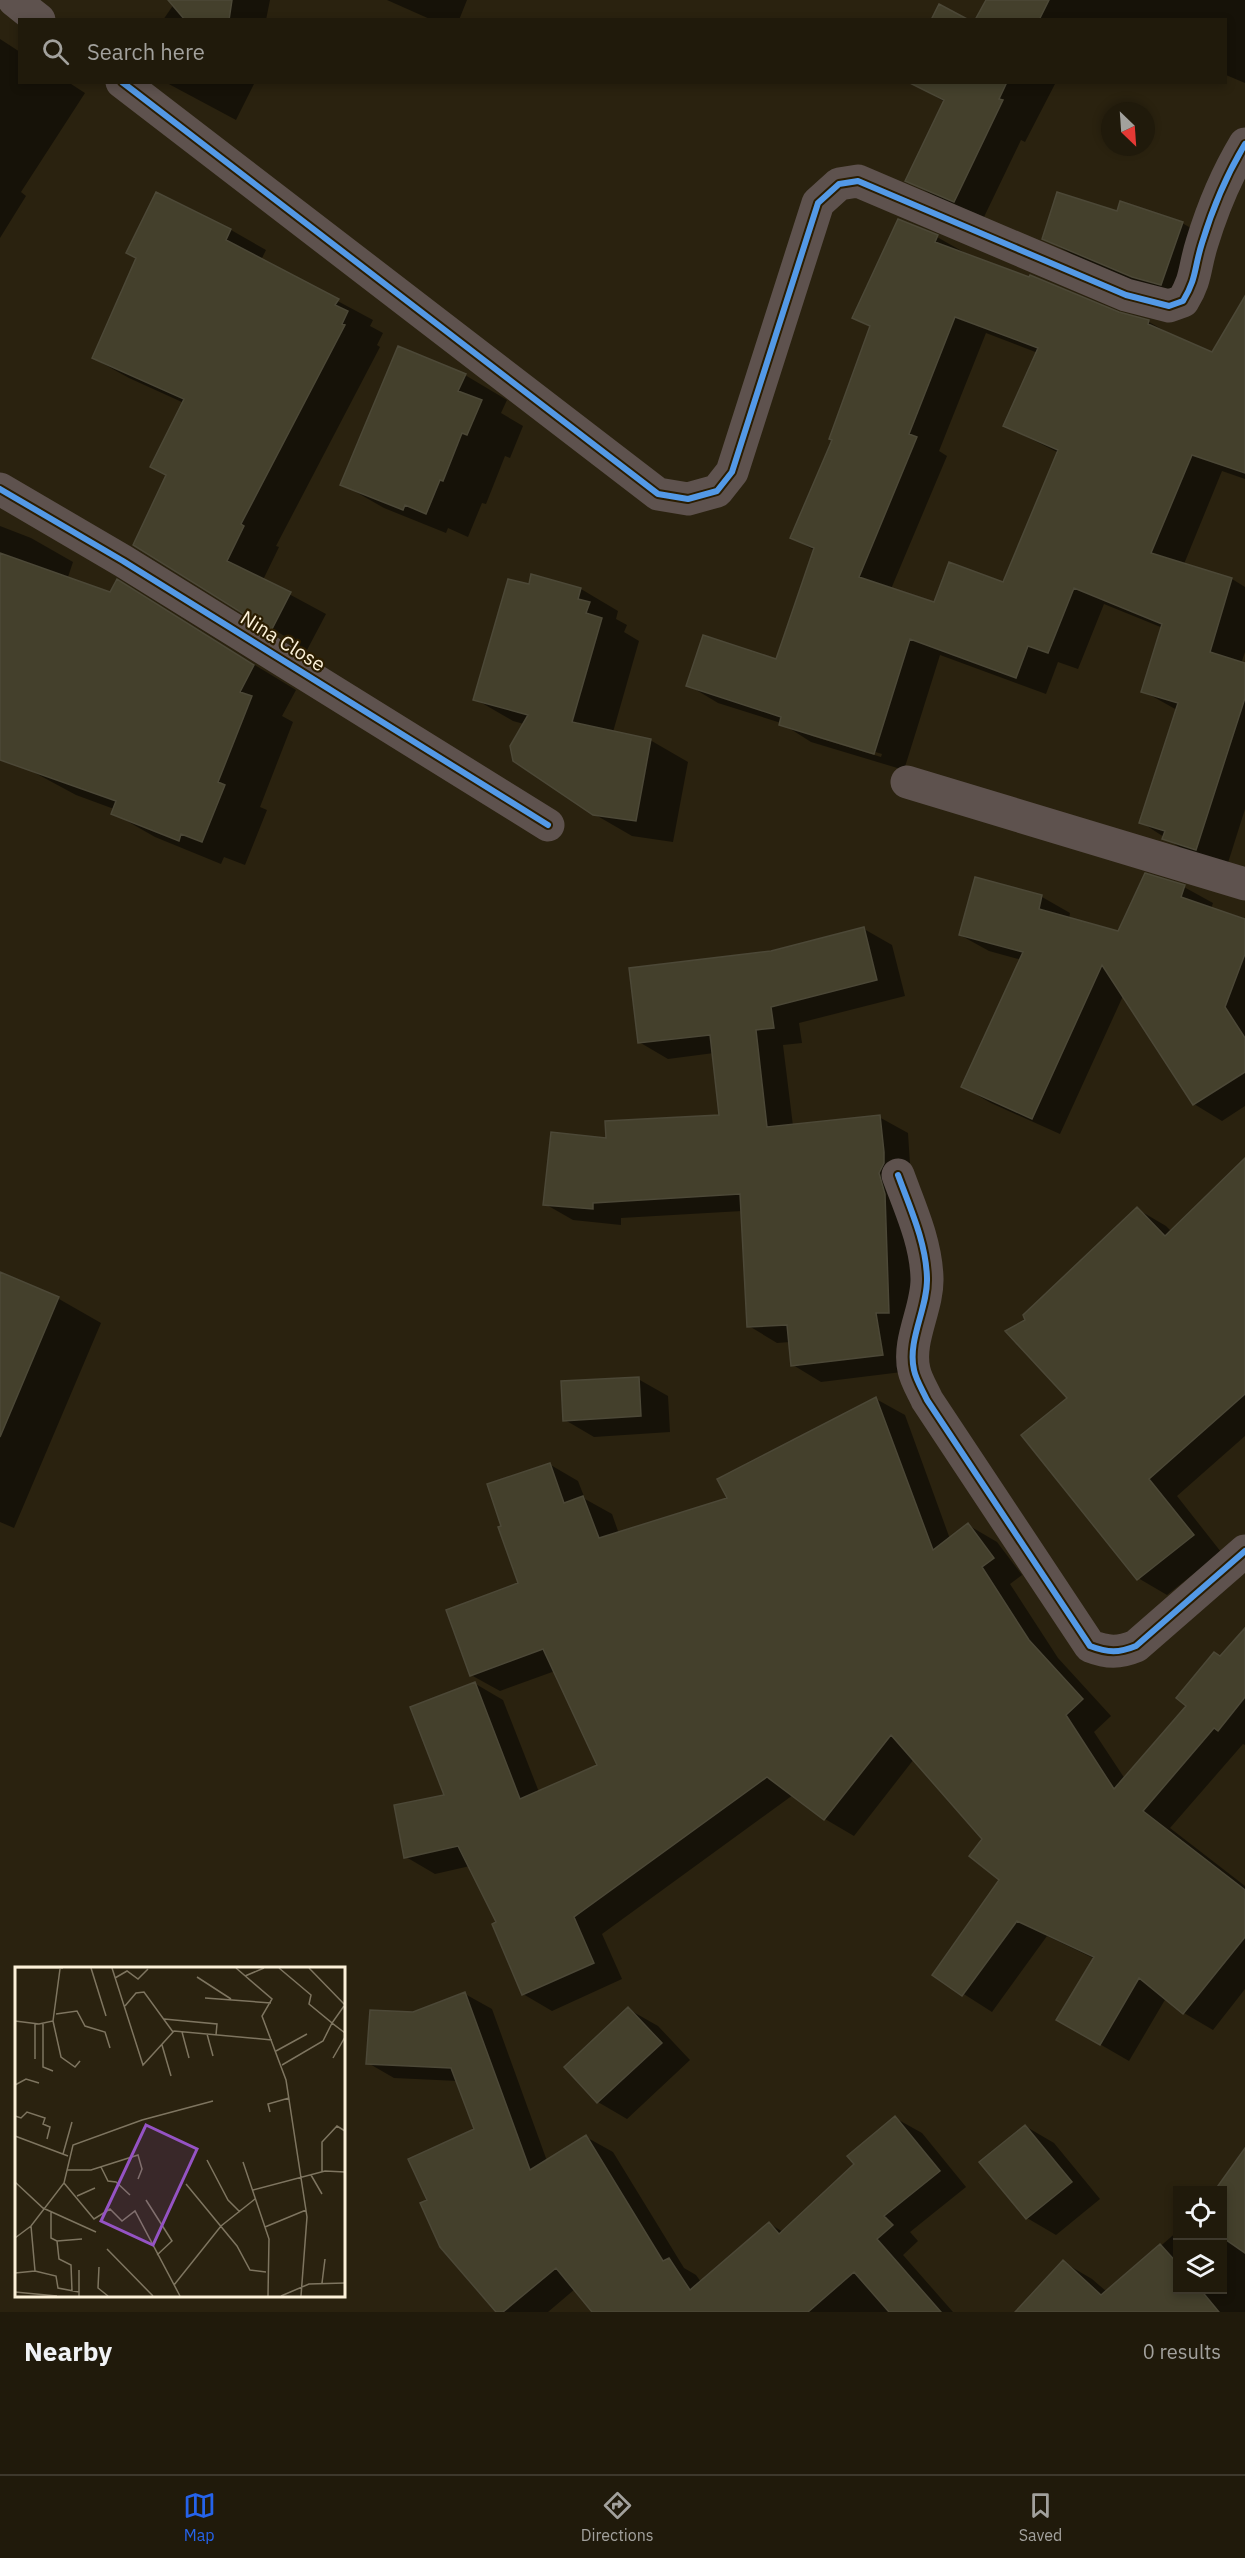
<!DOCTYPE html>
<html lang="en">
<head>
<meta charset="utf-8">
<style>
  body { margin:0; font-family:"IBM Plex Sans",sans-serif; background:#2d2719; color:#f1f3f6 }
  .controls { position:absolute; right:18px; bottom:18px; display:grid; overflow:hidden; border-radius:0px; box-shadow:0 3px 9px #0003 }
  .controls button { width:54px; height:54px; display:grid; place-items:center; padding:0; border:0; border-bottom:2px solid #3d382c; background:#201a0b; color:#f1f3f6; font:30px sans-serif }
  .compass { position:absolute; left:1101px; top:102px; width:54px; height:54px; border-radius:50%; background:#201a0b; box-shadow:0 3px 9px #0003; rotate:155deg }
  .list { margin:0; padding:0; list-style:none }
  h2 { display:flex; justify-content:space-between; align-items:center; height:78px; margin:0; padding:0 24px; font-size:26px }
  h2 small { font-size:20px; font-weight:400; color:#a2a19d }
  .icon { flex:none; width:33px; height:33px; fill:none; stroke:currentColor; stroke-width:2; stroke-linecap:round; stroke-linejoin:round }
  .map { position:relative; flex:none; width:1245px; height:2312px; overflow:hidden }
  .search { position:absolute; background:#201a0b; box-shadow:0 3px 9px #0003; left:18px; right:18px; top:18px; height:66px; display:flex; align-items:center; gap:15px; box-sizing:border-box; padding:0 21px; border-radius:0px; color:#a2a19d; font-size:22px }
  .sheet { height:162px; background:#201a0b }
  nav { display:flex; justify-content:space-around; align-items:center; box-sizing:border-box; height:84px; border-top:2px solid #3d382c; background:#201a0b; font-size:16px; color:#a2a19d }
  nav a { display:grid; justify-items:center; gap:3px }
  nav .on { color:#2563eb }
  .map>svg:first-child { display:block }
  .shadow { fill:#0007; fill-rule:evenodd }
  .building { fill:#44402c; stroke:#4c4837; stroke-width:1.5; fill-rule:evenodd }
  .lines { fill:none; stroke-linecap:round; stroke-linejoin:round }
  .minor { stroke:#5e524e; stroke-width:33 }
  .cycleway-casing { stroke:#2b1d00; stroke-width:10 }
  .cycleway { stroke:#5399e6; stroke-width:6 }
  .labels { text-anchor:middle; stroke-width:4.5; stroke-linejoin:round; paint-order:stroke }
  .street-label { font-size:20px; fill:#fcf1d9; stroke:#2b1d00 }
  .inset-road { fill:none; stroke:#7e7560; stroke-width:1.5 }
  .view { fill:#9553c4; fill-opacity:0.15; stroke:#9553c4; stroke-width:3 }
  .inset-edge { fill:none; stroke:#fcf1d9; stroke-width:3 }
</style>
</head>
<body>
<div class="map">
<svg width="1245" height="2312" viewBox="0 0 1245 2312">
  <rect width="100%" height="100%" fill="#2a220f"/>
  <!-- shadow -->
  <path class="shadow" d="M170,0h100l-4,20h-103l11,-16z
    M387,0h80l-8,20h-27z
    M988,0h257v83l-19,-8v-55h-249z
    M0,39l20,13v30h48l17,11 -64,99 5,4 -26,42z
    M165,82h90l-19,38z
    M910,82h146l-31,60 -4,-2 -37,77 -48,-20 -29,-17 38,-78z
    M156,194l75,36 35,20 -5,10 112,60 -3,6 13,7 -6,12 3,2 -104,199 3,1 -16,33 63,34 -19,36 -172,-106 33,-69 16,-72 -55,-25 -36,-20 45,-100z
    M1118,213l64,10 30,17 -23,60 -26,-7 -90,-38 -29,-17z
    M899,220l38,17 30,17 151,60 31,8 30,17 34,15 32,-55v180l-23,-8 -38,93 48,15 13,8v65l-4,12 4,2v143l-18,57 -34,-10 -52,-34 36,-112 -34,-19 20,-63 -59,-24 -26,65 -20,-7 -12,32 -106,-39 -36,115 -93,-28 -30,-19 -63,-20 -30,-18 89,-25 37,-110 -22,-12 42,-99 37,-112 -17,-9zM986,333l52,20 -33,73 54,27 -55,131 -69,20 -44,-15 56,-133 -8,-5zM806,731l76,23 -1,3 -69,-21z
    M465,375l42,25 -6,13 22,13 -13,32 -5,-2 -19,48 -4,-1 -14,34 -20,-9 -2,5 -62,-25 -42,-24z
    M0,526l31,12 42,24 -5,15 7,4 36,13 6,-13 179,109 -14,26 11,6 -33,85 7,3 -22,55 -21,-8 -3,7 -66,-27 -42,-24 1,-4 -38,-14 -76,-41z
    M532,576l49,13 37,22 -2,8 11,6 -3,7 15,9 -26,91 37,8 38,22 -15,80 -41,-6 -38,-22 -70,-90 -11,-3 -38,-22 55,-113z
    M1146,875l38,12 29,16 -2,6 34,12v185l-23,15 -28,-17 -71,-108 -63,138 -69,-31 -28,-16 59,-127 -33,-9 -29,-16 16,-56 66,18 28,16 -1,6 50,13z
    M864,929l28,16 13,51 -106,27 3,20 -19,2 10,81 86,-9 29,16 5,78 -3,160 -89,11 -28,-17 -3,-23 -13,1 -28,-17 -7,-115 -121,7v7l-48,-5 -28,-16 62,-64 114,-24 -7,-63 -46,6 -29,-17 132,-90z
    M1245,1184v252l-68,60 44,56 -54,43 -29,-17 -69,-180 -42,-77 110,-112 29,17 6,6z
    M0,1274l59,25 42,24 -87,205 -14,-6z
    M638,1379l30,17 2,36 -76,5 -29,-17z
    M876,1399l29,16 45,124 18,-14 29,17 25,33 -12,9 48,74 53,58 -17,16 31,47 63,-74 33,-48 24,-27v115l-2,-1 -73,84 75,58v103l-32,41 -29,-17 -18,-15 -37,63 -71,-41 37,-61 -48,-23 -55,76 -58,-37 67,-96 -17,-40 -70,-80 -60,77 -29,-17 -32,-24 -191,139 20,45 -70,32 -29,-17 -25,-71 -28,-57 -35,8 -29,-17 40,-61 28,-113 29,17 36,92 60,-26 -44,-95 -55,20 -29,-16 49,-91 29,-120 29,17 7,18 27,15 7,20 110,-35z
    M465,1994l27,15 55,152 39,-24 27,15 71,116 12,7 5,7 69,-58 13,8 73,-68 39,-46 27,15 44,54 -56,45 8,9 -15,14 50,57h-359l-19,-23 -27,23h-50l-69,-111 47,-71 -18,-49 -64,-3 -26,-15 45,-49z
    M628,2009l30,17 32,34 -63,59 -29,-17z
    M1025,2126l29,17 46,56 -44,36 -29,-17z
    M1228,2174l17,10v128h-219l37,-50 29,17 15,13 71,-61v59h44v-100h-5z"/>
  <!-- building -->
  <path class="building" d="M168,0h64l-3,20h-44z
    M986,0h63l-10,20h-64z
    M939,4l30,16h-38z
    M908,82h99l-8,17 4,1 -49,102 -49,-21 39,-81z
    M156,192l75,37 -5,11 113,59 -4,6 13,6 -6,13 3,1 -104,199 3,2 -17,35 64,31 -20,39 -138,-86 33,-70 -16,-8 34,-68 -92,-41 44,-100 -10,-5z
    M1057,192l60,19 3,-10 63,21 -22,63 -29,-8 -90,-38z
    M898,219l40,16 -3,7 94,35 1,-2 89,37 30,8 -1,4 64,28 33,-56v177l-53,-18 -41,98 81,25 -22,74 35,11v35l-49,152 -34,-11 3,-8 -26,-8 39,-120 -37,-11 21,-68 -88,-36 -26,65 -20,-7 -12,32 -106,-39 -36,115 -95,-29 2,-8 -95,-31 17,-51 73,24 38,-111 -24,-10 42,-98 -3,-1 41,-113 -18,-8zM955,317l83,31 -35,78 55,24 -55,132 -54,-20 -15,40 -75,-25 58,-140 -8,-3z
    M398,346l68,28 -8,17 24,9 -15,35 -5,-2 -19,48 -3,-1 -14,34 -21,-9 -2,5 -63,-25z
    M0,553l110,39 7,-13 137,86 -14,27 12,4 -34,86 7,3 -23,57 -21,-8 -2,7 -68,-27 5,-13 -116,-41z
    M531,574l50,14 -3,11 12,3 -4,11 16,5 -30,104 79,17 -15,82 -43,-6 -80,-54 -3,-15 18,-31 -55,-15 35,-121 21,5z
    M1145,873l40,12 -4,12 64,22v35l-20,53 20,31v34l-52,33 -91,-140 -70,154 -71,-32 62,-135 -64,-17 16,-58 67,18 -3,14 79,22z
    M864,927l13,53 -106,27 3,21 -18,2 11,97 113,-12 4,37v11l-5,10 6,21 4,119h-13l7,42 -92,11 -4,-41 -40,2 -7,-133 -147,9v6l-50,-4 8,-73 55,6 -1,-17 114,-6 -9,-80 -72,8 -9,-75 142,-17z
    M1245,1158v236l-96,85 45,56 -57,45 -116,-145 46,-37 -62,-67 20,-11 -2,-5 114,-108 28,29z
    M0,1272l59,25 -59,140z
    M639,1377l2,39 -78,5 -2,-40z
    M876,1397l57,153 35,-27 26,35 -12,9 47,73 54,59 -17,16 48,74 72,-83 -10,-8 38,-46 6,4 25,-28v69l-27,34 -4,-3 -71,83 102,79v47l-62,77 -44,-36 -39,67 -44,-25 38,-63 -77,-36 -55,75 -30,-21 67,-95 -30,-24 13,-17 -91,-104 -67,85 -57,-43 -193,140 20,46 -72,32 -30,-71 4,-2 -38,-76 -54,12 -10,-53 50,-10 -34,-88 65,-25 45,117 77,-34 -54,-116 -73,27 -24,-66 72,-27 -20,-56 3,-1 -14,-42 63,-21 14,40 19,-7 16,42 128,-40 -10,-19z
    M465,1992l65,178 56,-35 77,126 6,-3 21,32 79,-68 10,12 75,-70 -7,-8 48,-40 45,55 -56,45 9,9 -16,14 64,73h-52l-35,-40 -46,40h-216l-36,-44 -53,44h-7l-56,-65 -20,-44 7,-3 -19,-41 66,-30 -23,-61 -85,-4 4,-54 43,2z
    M628,2007l34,36 -65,60 -33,-36z
    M1025,2125l47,57 -46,37 -47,-57z
    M1245,2148v105l-23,-16v-47h-7z
    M1160,2244l18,20v25h22l19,23h-204l48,-52 38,35z"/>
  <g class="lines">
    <!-- minor -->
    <path class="minor" d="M14,0l25,20
      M122,82l536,412 30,5 29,-8 15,-19 86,-269 21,-19 19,-3 268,114 43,11 14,-5c14,-23 11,-33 19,-58 10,-33 25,-69 43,-99
      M0,489l123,72 425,264
      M907,782l338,102
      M898,1175c12,33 28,67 29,103 1,30 -20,62 -13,92 2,10 9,21 13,30l163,246c18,7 29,7 46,0l109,-95"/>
    <!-- cycleway casing -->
    <g class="cycleway-casing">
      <path id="cycleway" d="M122,82l536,412 30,5 29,-8 15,-19 86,-269 21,-19 19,-3 268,114 43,11 14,-5c14,-23 11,-33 19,-58 10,-33 25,-69 43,-99
        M0,489l123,72 425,264
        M898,1175c12,33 28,67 29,103 1,30 -20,62 -13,92 2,10 9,21 13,30l163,246c18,7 29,7 46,0l109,-95"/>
    </g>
    <!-- cycleway -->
    <use href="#cycleway" class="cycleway"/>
  </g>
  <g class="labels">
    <!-- street labels -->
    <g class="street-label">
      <text transform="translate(283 641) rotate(32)" y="7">Nina Close</text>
    </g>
  </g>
  <!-- overview -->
  <g transform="translate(15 1967)">
    <rect width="330" height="330" fill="#2a220f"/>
    <path class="inset-road" d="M0,1h48M76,1l15,48M97,1l31,97 31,-34 98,9M221,1l36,31 -10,17 24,64 21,137 -6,79M264,1l32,27 -2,9 23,19 -9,18 -41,24M294,1l36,37M230,9l19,-8M182,10l34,22M100,11l12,-7 11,8 10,-10M190,31l66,5M110,39l11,-13 8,-1 29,40M329,39l-12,17 13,10M41,47l21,-3 8,15 20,6 5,16M149,52l53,5 -1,11M0,54l24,3 14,-3 7,-52M38,54l8,36 14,10 5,-6M28,57v43l10,4M167,65l7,26M192,67l6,22M147,78l9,31M261,84l31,-17M318,91l12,-21M20,92v-35M0,118l11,-6 13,4M255,145l-2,-8 21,-6M0,149l6,2 6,-6 18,6 -2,6 7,3 -3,12M0,169l53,20M48,187l9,-32M192,193l21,40 12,12M228,195l26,77 -1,57M86,200l7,14 8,1 14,13M52,203h24l47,-15 4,14 -4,10M307,205v-30l15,-16 8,5M296,208l11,19M0,215l28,26 53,24M49,216l30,36 16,-10 12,12 13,-10 45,85M171,217l51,62 13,24 16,2M238,223l72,-19 20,1M62,229l18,-8M131,233l26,41 -15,14M36,244v27l6,3 2,18 12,6 1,26M16,259l4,45M250,260l41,-17M0,271l16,-12 33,-43 9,-38 69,-25 71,-19M42,274l25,-2M92,282l46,47M84,300l-1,21 10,8M0,306l20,-2 21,5 2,12 21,4M307,316l3,-24M159,318l47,-59 34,-27M0,325l42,4M64,329v-26M266,329l28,-12 36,-1"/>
    <path class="view" d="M131,158l51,24 -44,96 -52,-24z"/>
    <rect width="330" height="330" class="inset-edge"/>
  </g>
</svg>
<div class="controls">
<button><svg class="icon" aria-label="locate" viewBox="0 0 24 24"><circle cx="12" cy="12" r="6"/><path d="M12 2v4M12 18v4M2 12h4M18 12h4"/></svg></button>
<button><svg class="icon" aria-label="layers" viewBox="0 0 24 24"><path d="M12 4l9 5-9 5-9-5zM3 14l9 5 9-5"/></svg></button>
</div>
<svg class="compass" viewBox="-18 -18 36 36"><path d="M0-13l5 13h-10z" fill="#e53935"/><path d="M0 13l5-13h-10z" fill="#a2a19d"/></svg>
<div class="search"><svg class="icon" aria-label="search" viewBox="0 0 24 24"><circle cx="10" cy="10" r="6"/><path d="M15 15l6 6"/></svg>Search here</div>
</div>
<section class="sheet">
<h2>Nearby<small>0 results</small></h2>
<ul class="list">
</ul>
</section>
<nav>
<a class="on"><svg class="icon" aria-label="map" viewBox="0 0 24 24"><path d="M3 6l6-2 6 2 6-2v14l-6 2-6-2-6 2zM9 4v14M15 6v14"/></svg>Map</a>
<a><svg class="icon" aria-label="directions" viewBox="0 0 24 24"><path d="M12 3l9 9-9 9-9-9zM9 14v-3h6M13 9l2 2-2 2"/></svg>Directions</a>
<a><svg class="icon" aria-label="saved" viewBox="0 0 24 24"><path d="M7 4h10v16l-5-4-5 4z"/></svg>Saved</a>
</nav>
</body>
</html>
